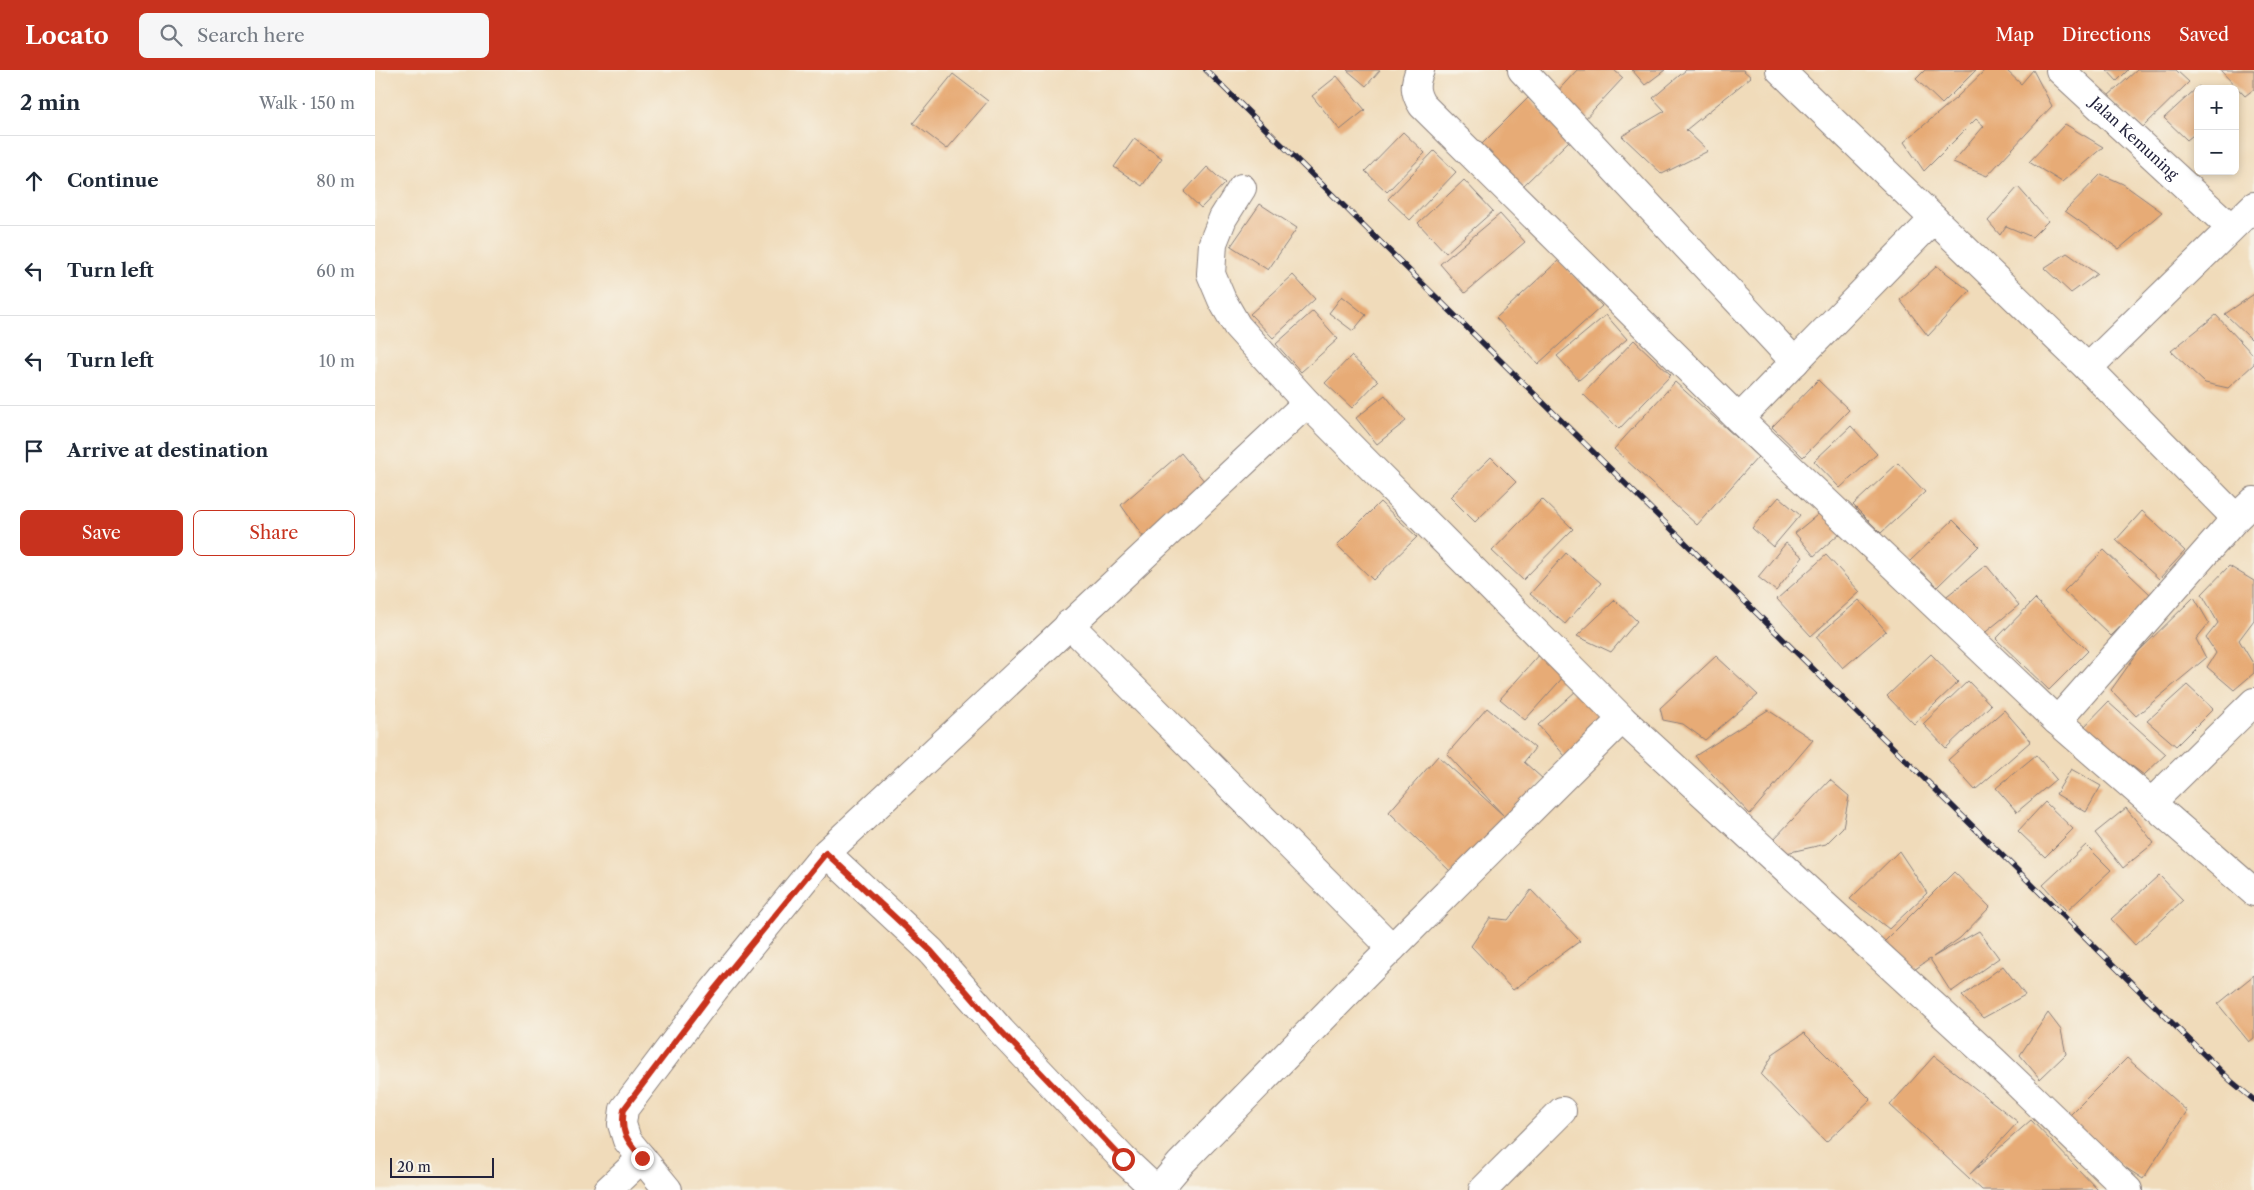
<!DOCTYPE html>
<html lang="en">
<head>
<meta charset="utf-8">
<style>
  body { margin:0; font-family:"Libre Caslon Text",serif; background:#f6f6f7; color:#1f2937 }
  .controls { position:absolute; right:15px; top:15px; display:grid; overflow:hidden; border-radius:8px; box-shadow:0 2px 8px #0003 }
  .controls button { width:45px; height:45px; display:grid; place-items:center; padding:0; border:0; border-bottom:1px solid #e0e1e3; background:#fff; color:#1f2937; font:25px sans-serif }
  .scale { position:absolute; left:15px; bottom:12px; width:104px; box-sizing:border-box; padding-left:5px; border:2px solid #22223b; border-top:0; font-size:14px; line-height:18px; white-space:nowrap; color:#22223b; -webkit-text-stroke:4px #f7f3e8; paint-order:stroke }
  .stop { position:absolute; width:15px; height:15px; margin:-11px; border:4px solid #c8321e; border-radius:50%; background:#fff }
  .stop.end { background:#c8321e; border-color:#fff; box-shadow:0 1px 5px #0008 }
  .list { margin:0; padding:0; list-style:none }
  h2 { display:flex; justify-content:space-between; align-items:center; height:65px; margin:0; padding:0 20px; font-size:21px }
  h2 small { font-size:16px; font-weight:400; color:#747a83 }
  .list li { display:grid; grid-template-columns:32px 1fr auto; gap:15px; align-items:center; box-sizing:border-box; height:90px; padding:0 20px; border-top:1px solid #e0e1e3 }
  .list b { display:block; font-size:19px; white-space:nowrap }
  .list em { font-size:16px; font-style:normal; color:#747a83 }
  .actions { display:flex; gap:10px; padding:15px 20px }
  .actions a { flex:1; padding:11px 0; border:1px solid #c8321e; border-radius:8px; text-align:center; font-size:18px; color:#c8321e }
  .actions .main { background:#c8321e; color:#fff }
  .icon { flex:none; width:28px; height:28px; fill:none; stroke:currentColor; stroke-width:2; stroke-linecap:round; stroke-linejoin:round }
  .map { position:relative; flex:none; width:1879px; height:1120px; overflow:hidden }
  header { display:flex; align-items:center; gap:30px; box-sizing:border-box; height:70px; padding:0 25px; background:#c8321e; color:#fff }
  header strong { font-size:24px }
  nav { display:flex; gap:28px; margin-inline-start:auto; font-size:18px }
  .search { width:350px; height:45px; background:#f6f6f7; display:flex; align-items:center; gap:12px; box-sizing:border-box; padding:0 18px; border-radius:8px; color:#747a83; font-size:19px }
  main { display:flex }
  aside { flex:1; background:#fff }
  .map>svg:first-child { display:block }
  .building { fill:#e7ab76 }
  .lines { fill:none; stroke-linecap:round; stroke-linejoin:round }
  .minor-casing { stroke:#897e7a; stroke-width:30 }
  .minor { stroke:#fff; stroke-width:28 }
  .rail-casing { stroke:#22223b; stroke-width:5.5 }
  .rail { stroke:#f7f3e8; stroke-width:4; stroke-dasharray:11; stroke-linecap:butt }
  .route { stroke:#c8321e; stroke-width:6 }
  .labels { text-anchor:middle; stroke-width:4; stroke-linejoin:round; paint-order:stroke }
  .street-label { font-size:15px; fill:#22223b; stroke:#f7f3e8 }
</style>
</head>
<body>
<header>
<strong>Locato</strong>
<div class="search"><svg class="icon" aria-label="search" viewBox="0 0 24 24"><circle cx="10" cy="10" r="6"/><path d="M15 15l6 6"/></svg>Search here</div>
<nav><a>Map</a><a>Directions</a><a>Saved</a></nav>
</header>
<main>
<aside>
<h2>2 min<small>Walk · 150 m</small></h2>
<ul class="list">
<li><svg class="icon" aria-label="ahead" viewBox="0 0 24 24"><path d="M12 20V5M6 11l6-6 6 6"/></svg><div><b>Continue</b></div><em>80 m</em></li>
<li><svg class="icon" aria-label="left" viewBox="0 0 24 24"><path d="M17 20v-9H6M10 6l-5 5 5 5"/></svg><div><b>Turn left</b></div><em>60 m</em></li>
<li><svg class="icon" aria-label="left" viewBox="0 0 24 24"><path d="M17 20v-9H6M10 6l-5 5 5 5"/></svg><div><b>Turn left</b></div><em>10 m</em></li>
<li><svg class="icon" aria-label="arrive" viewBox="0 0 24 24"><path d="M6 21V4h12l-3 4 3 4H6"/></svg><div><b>Arrive at destination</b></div></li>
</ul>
<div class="actions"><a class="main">Save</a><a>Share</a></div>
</aside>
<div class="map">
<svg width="1879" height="1120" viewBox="0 0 1879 1120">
  <rect width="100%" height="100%" fill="#f7f3e8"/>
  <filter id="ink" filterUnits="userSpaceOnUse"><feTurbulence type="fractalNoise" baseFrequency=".02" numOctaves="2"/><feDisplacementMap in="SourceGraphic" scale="10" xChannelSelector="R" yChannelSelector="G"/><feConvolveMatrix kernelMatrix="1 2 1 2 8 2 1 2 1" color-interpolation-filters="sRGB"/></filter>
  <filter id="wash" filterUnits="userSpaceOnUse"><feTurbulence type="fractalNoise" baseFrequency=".0096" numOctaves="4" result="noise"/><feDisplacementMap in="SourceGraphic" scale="20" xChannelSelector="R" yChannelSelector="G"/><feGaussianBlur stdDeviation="1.12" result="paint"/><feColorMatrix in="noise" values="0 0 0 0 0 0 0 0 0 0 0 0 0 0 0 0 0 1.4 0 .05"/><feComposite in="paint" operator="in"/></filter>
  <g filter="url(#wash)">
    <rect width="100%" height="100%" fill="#f0dbba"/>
    <g id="blocks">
      <!-- building -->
      <path class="building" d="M972,0h33l-14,16z
        M1202,0h37l9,8 -41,44 -29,-26z
        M1257,0h33l-20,15z
        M1311,0h57l8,7 -65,53 22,21 -46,23 -40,-38 43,-25 -12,-13z
        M1550,0h51l-34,34 -26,-25z
        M1610,0h21l15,14 12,-14 19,36 -65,70 -34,-14 31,-36 -8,-7 -52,52 -20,-29 52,-44z
        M1732,0h21l-11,11z
        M1762,0h39l13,12 -46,45 -35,-31z
        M1845,0h34v19l-9,7z
        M578,4l35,27 -41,48 -34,-26z
        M962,6l28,34 -25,20 -28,-34z
        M1824,16l2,3h-3v42l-11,9 -23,-22z
        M1153,28l42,42 -48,47 -41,-42z
        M1690,54l38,23 -41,35 -33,-20z
        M1028,62l22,21 -38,39 -22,-21z
        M759,69l28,19 -20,28 -28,-19z
        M1059,81l22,21 -46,48 -22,-21z
        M832,97l18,16 -24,25 -17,-16z
        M1726,104l22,10 39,28 -43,37 -54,-38z
        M1089,110l29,31 -47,42 -28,-30z
        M1643,117l30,34 -16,16 -26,-11 -6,9 -12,-14z
        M885,134l37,24 -29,42 -37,-24z
        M1125,144l25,28 -60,51 -25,-29z
        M1692,183l30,21 -26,19 -27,-25z
        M1184,190l43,46 -64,58 -42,-46z
        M1562,196l33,25 -42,45 -28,-36z
        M918,205l22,24 -42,39 -23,-24z
        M1879,224v42l-3,3 -26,-25z
        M967,226l24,19 -13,16 -24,-18z
        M938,241l25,28 -37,33 -25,-28z
        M1231,245l21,24 -48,41 -22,-24z
        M1841,245l38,41v8l-26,24 -23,-5 -34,-32z
        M1259,270l37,35 -52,54 -36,-35z
        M976,286l27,25 -26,27 -27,-25z
        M1443,310l31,30 -46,47 -31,-30z
        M1300,312l83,75 -61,68 -83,-76z
        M1010,325l21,26 -29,23 -21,-26z
        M1476,356l26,28 -37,34 -26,-27z
        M806,383l24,29 -59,59 -25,-36z
        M1116,387l25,25 -41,40 -25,-25z
        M1523,393l27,29 -44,41 -28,-28z
        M1404,427l21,18 -27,32 -21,-19z
        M1167,429l31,30 -50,51 -31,-29z
        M1005,432l37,35 -44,43 -36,-35z
        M1447,441l18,22 -26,23 -19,-23z
        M1767,441l43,40 -26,28 -43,-39z
        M1578,450l26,26 -42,41 -27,-26z
        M1411,473l17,14 -27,34 -18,-14z
        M1729,480l47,45 -40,41 -47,-45z
        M1191,483l35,30 -36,41 -35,-30z
        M1451,485l34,37 -49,44 -34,-37z
        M1611,495l33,40 -43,35 -33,-41z
        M1854,496l25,15v39l-15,20 15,25v8l-20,17 -27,-23 9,-14 -10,-15 12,-15 -16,-29z
        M1819,527l15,26 -13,16 10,19 -70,58 -25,-26 27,-38z
        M1660,529l53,52 -39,39 -53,-51z
        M1240,530l22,21 -26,31 -34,-16z
        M1484,530l27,31 -43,37 -27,-31z
        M1167,582l24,22 -41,46 -25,-21z
        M1556,584l27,28 -44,42 -27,-28z
        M1341,586l42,39 -53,45 -22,-16 -20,-4 -3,-12z
        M1593,611l23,24 -45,43 -23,-24z
        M1812,615l26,24 -37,37 -29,-25z
        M1202,620l29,32 -41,34 -27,-31z
        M1733,632l58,52 -22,21 -62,-46z
        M1112,638l48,40 -11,14 19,17 -91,94 -63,-61 49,-56 65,59 -56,-61z
        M1393,640l45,30 -63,74 -55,-58z
        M1629,640l27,31 -56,49 -27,-30z
        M1661,685l20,24 -39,33 -21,-24z
        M1696,699l30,17 -15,26 -30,-18z
        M1455,710l19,16 -6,31 -17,17 -40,9 -13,-13z
        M1670,732l28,27 -28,28 -27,-26z
        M1751,738l28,35 -31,25 -28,-35z
        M1711,775l25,25 -44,41 -24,-26z
        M1524,781l28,42 -38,36 -39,-30z
        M1579,802l36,35 -30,31 -27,19 46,-26 20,27 -48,34 -21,-33 -19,13 -26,-31z
        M1784,805l24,25 -48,45 -24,-26z
        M1156,820l49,51 -67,49 -42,-44 19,-28 18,2z
        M1628,896l22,29 -42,23 -21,-22z
        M1879,905v63l-5,4 -31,-38z
        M1673,943l13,17 5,24 -26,25 -20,-24z
        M1429,963l67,67 -45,42 -65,-67 13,-22z
        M1559,986l84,66 -48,52 61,-54 67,70h-116l-92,-85z
        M1752,988l60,53 -44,68 -38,-25 -39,-35z"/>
    </g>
  </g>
  <g filter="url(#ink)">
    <use href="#blocks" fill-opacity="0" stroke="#897e7a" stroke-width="1"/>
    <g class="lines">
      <!-- minor casing -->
      <g class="minor-casing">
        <g id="minor">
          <path d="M1045,0c-6,14 -6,22 2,35l317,314 318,302 197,171"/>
          <path d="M1147,0l273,292"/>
          <path d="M1405,0l308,298 148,150"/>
          <path id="s1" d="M1685,0l170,157"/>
          <path d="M867,118l-19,30 -10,25 -2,31 11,26 15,26 70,77 315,316 372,342 134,129"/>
          <path d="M1713,298l166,-162"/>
          <path d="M1364,349l195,-200"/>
          <path d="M694,554l323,324"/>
          <path d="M1682,651l179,-203 18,-17"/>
          <path d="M1777,732l102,-100"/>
          <path d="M451,783l105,98 70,80 122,128 33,31"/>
          <path d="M233,1120l34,-32"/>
          <path d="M293,1120l-41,-50 -5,-16 2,-15 90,-119 112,-137 481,-450"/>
          <path d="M783,1120l22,-26 186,-190 256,-255"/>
          <path d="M1108,1120l79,-79"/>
        </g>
      </g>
      <!-- minor -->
      <use href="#minor" class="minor"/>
      <!-- rail casing -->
      <g class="rail-casing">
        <path id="rail" d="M831,0l1025,1011 23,19"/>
      </g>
      <!-- rail -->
      <use href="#rail" class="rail"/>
    </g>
  </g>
  <g class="lines" filter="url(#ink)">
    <!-- route -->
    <path class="route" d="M267,1088c-15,-18 -22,-25 -18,-49l90,-119 112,-137 105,98 70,80 122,128"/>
  </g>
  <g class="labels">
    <!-- street labels -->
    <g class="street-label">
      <text dy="5" stroke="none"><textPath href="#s1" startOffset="101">Jalan Kemuning</textPath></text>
    </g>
  </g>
</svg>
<div class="controls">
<button>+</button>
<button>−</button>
</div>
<div class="scale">20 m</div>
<div class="stop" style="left:748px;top:1089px"></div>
<div class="stop end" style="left:267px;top:1088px"></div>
</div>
</main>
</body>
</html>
